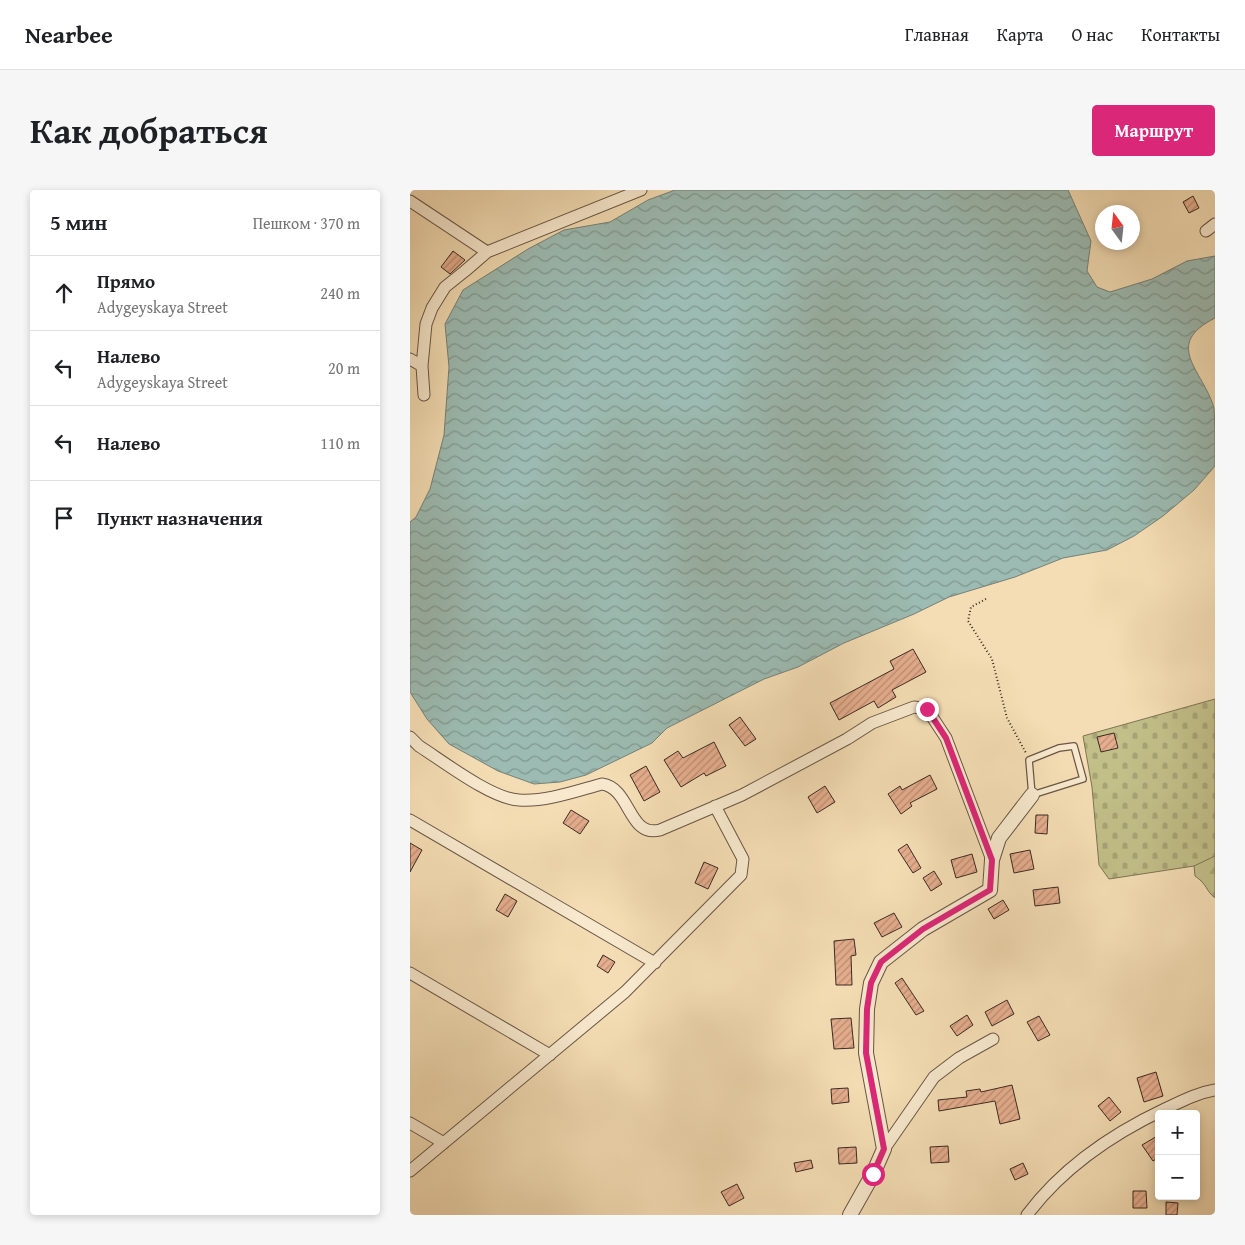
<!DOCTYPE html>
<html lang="ru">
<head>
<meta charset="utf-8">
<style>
  body { margin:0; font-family:"Gentium Book Plus",serif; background:#f6f6f6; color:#202124 }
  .controls { position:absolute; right:15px; bottom:15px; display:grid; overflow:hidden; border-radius:5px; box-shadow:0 2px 8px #0003 }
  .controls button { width:45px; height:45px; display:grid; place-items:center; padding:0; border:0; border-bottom:1px solid #e0e0e0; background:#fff; color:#202124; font:25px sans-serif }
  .compass { position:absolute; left:685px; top:15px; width:45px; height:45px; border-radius:50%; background:#fff; box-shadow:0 2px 8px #0003; rotate:345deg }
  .stop { position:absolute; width:15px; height:15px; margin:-11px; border:4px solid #db2777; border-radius:50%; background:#fff }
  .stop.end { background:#db2777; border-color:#fff; box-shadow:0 1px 5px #0008 }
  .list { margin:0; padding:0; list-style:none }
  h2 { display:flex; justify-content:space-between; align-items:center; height:65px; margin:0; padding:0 20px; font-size:21px }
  h2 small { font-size:16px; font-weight:400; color:#757577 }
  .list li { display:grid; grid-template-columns:32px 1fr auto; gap:15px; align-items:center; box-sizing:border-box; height:75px; padding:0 20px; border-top:1px solid #e0e0e0 }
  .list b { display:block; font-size:19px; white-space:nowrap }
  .list p { margin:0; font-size:16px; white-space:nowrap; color:#757577 }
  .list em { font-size:16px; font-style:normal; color:#757577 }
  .icon { flex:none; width:28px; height:28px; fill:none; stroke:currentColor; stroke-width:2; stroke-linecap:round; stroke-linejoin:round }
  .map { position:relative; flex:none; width:805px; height:1025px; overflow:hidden; border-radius:5px }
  header { display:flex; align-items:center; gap:30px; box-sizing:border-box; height:70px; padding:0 25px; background:#fff; border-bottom:1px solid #e0e0e0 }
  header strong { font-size:24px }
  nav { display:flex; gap:28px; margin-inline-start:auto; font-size:18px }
  .intro { display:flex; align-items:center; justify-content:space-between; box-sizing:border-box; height:120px; padding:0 30px }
  h1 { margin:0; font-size:35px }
  .button { padding:12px 22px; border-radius:5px; background:#db2777; color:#fff; font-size:18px; font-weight:700 }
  main { display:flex; gap:30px; padding:0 30px }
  aside { flex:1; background:#fff; border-radius:5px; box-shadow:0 2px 8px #0003 }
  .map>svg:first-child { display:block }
  .forest { fill:url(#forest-firs); stroke:#7e7456 }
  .cemetery { fill:url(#cemetery-stones); stroke:#7e7456 }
  .water { fill:url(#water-waves); stroke:#758178 }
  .building { fill:url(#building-hatch); stroke:#3a2922 }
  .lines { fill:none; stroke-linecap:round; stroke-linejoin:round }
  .service-casing { stroke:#685646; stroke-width:8 }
  .minor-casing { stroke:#685646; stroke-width:13 }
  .tertiary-casing { stroke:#685646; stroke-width:16 }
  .path { stroke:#3a2922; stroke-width:2; stroke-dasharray:1 2.5; stroke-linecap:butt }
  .service { stroke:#f8e9ce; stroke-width:5.5 }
  .minor { stroke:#f8e9ce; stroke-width:11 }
  .tertiary { stroke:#f8e9ce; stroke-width:14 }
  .route { stroke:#db2777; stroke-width:6 }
</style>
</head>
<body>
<header>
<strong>Nearbee</strong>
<nav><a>Главная</a><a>Карта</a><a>О нас</a><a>Контакты</a></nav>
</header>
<div class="intro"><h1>Как добраться</h1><a class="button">Маршрут</a></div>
<main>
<aside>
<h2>5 мин<small>Пешком · 370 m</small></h2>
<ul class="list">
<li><svg class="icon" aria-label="ahead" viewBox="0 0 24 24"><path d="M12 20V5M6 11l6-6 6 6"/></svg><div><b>Прямо</b><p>Adygeyskaya Street</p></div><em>240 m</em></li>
<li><svg class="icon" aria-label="left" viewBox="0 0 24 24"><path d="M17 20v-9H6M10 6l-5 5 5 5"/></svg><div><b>Налево</b><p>Adygeyskaya Street</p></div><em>20 m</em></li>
<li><svg class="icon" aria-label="left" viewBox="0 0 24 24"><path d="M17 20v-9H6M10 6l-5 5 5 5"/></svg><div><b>Налево</b></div><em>110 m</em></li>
<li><svg class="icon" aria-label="arrive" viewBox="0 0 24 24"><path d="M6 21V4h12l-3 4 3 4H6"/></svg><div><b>Пункт назначения</b></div></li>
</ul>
</aside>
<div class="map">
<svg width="805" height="1025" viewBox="0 0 805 1025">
  <defs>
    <pattern id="forest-firs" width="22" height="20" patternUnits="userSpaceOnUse" patternTransform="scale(1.25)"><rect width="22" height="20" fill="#c2bf89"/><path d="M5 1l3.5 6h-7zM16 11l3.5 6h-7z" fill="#a7a476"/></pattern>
    <pattern id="cemetery-stones" width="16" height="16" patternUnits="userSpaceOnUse" patternTransform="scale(1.25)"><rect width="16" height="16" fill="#c2bf89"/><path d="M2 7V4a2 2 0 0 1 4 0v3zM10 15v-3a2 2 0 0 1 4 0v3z" fill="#a7a476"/></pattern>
    <pattern id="water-waves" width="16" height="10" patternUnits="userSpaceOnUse" patternTransform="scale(1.25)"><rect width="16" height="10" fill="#9cbbb2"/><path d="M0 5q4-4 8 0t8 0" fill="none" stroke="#809890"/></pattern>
    <pattern id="building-hatch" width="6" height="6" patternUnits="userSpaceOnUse" patternTransform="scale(1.25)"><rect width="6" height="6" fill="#e6ae8e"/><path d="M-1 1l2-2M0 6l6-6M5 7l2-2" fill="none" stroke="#bb8e74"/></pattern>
  </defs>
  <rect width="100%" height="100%" fill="#f4ddb4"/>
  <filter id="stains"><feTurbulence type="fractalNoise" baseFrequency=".004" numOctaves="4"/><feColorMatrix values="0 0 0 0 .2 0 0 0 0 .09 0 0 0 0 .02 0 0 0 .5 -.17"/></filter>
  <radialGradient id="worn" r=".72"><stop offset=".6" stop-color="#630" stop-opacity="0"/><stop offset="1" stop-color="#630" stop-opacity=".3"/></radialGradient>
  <!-- forest -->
  <path class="forest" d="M805,613v95c-10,-8 -7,-13 -20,-22l-1,-10 7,-10z"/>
  <!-- cemetery -->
  <path class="cemetery" d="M805,509v157l-21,10 -85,13 -10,-14 -7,-78 -9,-51z"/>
  <!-- water -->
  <path class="water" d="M265,0h393l23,51 -4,30 10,16 13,5 42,-13 35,-18 28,-5v62c-53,27 -12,52 -1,90 1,14 1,43 1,58l-21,24 -31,26 -29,20 -27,14 -44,8 -48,19 -66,20 -35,17 -70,29 -46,24 -34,12 -97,49 -15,15 -66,32 -26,7 -26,2 -36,-13 -49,-27 -22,-25 -17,-27v-170l6,-5 14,-28 14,-54 5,-68 -4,-43 18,-34 65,-41 36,-19 46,-8 38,-22z"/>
  <!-- building -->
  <path class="building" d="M783,6l6,12 -10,5 -6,-11z
    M43,61l12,9 -15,14 -9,-7z
    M503,459l13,23 -34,18 4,7 -18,11 -4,-7 -35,19 -9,-17 64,-34 -4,-8z
    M330,527l16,22 -11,7 -16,-21z
    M704,543l4,15 -17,4 -4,-15z
    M304,552l12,24 -20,10 -2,-3 -23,14 -17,-27 14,-9 5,7z
    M236,576l14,26 -16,9 -14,-26z
    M520,585l7,14 -27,14 2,3 -11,8 -13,-20 12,-8 2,4z
    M415,596l10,16 -18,11 -9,-16z
    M161,620l18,11 -9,13 -17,-11z
    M626,625h12l-1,19 -12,-1z
    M0,653l12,7 -12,22z
    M497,654l14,24 -8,5 -15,-23z
    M620,660l4,19 -20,4 -4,-19z
    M562,664l5,18 -21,6 -5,-18z
    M294,672l14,6 -10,21 -13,-6z
    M524,681l8,13 -11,7 -8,-13z
    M648,697l2,16 -25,3 -2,-16z
    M95,704l12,7 -9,16 -12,-7z
    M593,710l6,10 -15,9 -6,-10z
    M484,723l8,14 -20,10 -8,-14z
    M444,749l2,16 -5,1 1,29h-16l-2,-44z
    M193,765l12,7 -7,11 -11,-7z
    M492,788l22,33 -8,4 -21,-32z
    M597,810l7,14 -22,12 -7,-14z
    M557,825l6,10 -16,11 -7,-10z
    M629,826l11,19 -12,6 -11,-19z
    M441,828l3,30 -20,1 -3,-30z
    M746,882l7,24 -19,6 -7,-24z
    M602,895l8,34 -20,5 -5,-23 -56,10 -1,-11 29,-3 -1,-6 14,-2 1,3z
    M438,898l1,14 -17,2 -1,-15z
    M699,907l12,15 -11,9 -12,-15z
    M749,945v22l-6,4 -11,-16z
    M538,956l1,16 -18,1 -1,-16z
    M446,957l1,16 -18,1 -1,-16z
    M401,970l2,8 -17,4 -2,-9z
    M613,973l5,11 -13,6 -5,-11z
    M327,994l7,14 -15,8 -8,-14z
    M723,1001h13l1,17h-14z
    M756,1012l12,1 -1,12h-11z"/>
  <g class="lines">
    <!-- service casing -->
    <g class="service-casing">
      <path id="service" d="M664,556l9,33 -51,16 -3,-35 30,-12z"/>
    </g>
    <!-- minor casing -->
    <g class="minor-casing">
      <path id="minor" d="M0,11l77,51
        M796,41l9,-7
        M0,169l12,7 2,29
        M12,176l4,-42 6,-16 13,-21 20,-16 22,-19 154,-62
        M0,547l9,9c25,16 73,53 100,54 27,2 57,-9 83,-16 29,4 26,54 58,46l82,-35 105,-56 25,-16 42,-16 13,2 19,29 46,122
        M0,630l245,143
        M0,783l140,82
        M0,933l34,20
        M474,959l50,-72 25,-19 34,-19
        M0,981l215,-179 116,-117 2,-16 -28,-53
        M617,1025c36,-48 85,-81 138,-106 17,-8 32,-16 50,-19"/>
    </g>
    <!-- tertiary casing -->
    <g class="tertiary-casing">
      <path id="tertiary" d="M440,1025l23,-41 11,-25 -18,-96 1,-44 4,-26 10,-21 42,-33 67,-39 2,-30 7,-22 33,-43"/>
    </g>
    <!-- path -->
    <path class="path" d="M576,409l-15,8 -3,14 24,38 15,59 19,35"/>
    <!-- service -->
    <use href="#service" class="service"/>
    <!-- minor -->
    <use href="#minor" class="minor"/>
    <!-- tertiary -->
    <use href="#tertiary" class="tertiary"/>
  </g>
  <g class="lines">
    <!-- route -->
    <path class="route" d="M463,984l11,-25 -18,-96 1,-44 4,-26 10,-21 42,-33 67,-39 2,-30 -46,-122 -19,-29"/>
  </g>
  <rect width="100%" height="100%" filter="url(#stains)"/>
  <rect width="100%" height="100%" fill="url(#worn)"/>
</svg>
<div class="controls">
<button>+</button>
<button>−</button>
</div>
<svg class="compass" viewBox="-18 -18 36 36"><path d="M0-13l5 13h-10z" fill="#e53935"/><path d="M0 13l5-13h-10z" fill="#757577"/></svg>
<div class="stop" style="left:463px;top:984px"></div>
<div class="stop end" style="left:517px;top:519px"></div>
</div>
</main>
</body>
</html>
